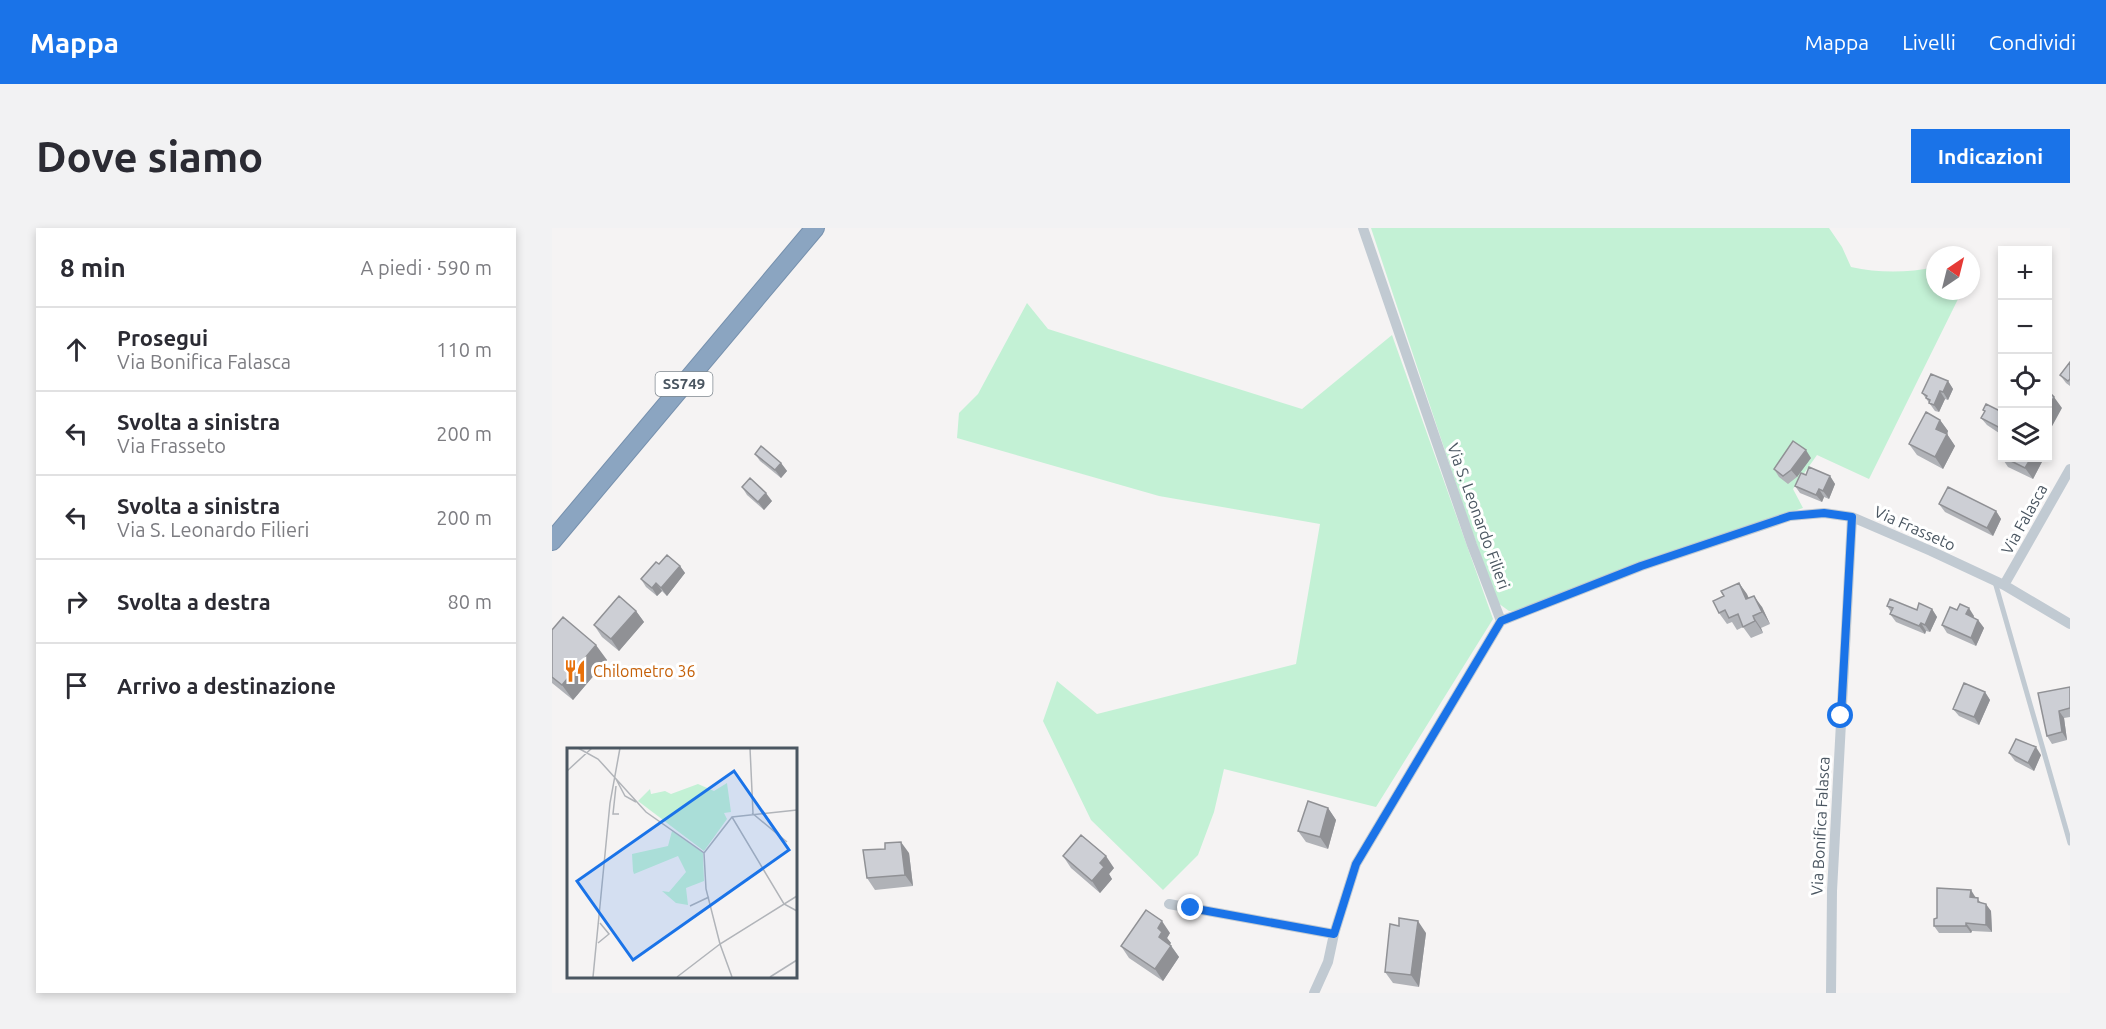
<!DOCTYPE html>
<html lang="it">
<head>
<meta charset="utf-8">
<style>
  body { margin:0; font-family:Ubuntu,sans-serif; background:#f2f2f3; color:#2b2b33 }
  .controls { position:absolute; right:18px; top:18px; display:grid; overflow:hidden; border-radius:0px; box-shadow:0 3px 9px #0003 }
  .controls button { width:54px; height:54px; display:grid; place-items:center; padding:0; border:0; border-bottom:2px solid #e1e1e2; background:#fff; color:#2b2b33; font:30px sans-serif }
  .compass { position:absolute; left:1374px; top:18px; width:54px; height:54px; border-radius:50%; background:#fff; box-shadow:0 3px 9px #0003; rotate:35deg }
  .stop { position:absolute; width:18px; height:18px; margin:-14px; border:4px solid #1a73e8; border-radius:50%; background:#fff }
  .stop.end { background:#1a73e8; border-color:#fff; box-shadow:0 2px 6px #0008 }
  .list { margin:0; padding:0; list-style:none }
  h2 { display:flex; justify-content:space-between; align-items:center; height:78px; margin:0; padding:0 24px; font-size:26px }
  h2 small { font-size:20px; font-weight:400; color:#7c7c81 }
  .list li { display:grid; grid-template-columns:39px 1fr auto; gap:18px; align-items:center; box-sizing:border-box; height:84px; padding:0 24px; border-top:2px solid #e1e1e2 }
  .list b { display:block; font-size:22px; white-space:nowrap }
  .list p { margin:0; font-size:20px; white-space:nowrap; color:#7c7c81 }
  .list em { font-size:20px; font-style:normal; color:#7c7c81 }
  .icon { flex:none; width:33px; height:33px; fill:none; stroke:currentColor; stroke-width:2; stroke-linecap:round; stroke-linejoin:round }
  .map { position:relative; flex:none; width:1518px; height:765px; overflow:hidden; border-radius:0px }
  header { display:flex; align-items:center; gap:36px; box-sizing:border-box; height:84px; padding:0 30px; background:#1a73e8; color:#fff }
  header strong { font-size:28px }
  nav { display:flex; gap:33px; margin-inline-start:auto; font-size:21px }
  .intro { display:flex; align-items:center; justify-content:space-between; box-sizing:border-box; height:144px; padding:0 36px }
  h1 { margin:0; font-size:42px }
  .button { padding:15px 27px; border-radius:0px; background:#1a73e8; color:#fff; font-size:21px; font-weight:700 }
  main { display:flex; gap:36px; padding:0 36px }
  aside { flex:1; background:#fff; border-radius:0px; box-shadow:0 3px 9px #0003 }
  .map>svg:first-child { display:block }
  .green { fill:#c3f1d5 }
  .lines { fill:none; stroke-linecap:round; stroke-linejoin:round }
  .highway-casing { stroke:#7690ad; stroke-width:20 }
  .lane { stroke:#c1cad2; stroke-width:5 }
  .street { stroke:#c1cad2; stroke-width:10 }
  .highway { stroke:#8ba5c1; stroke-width:18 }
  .wall { fill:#b0b2b7 }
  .shaded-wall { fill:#909195 }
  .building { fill:#cdcfd5; stroke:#909195; stroke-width:1.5 }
  .route { stroke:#1a73e8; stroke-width:8 }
  .labels { text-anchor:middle; stroke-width:6; stroke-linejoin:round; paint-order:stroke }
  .shield { fill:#fff; stroke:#808990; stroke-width:1.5 }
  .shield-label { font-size:15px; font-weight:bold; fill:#4a5661 }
  .street-label { font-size:16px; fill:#4a5661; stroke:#fff }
  .food-label { font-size:16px; fill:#c56008; stroke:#fff; text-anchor:start }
  .inset-road { fill:none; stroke:#b1b4b9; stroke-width:1.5 }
  .view { fill:#1a73e8; fill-opacity:0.15; stroke:#1a73e8; stroke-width:3 }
  .inset-edge { fill:none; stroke:#4a5661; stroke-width:3 }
</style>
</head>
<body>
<header>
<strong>Mappa</strong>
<nav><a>Mappa</a><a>Livelli</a><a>Condividi</a></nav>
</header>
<div class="intro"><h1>Dove siamo</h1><a class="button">Indicazioni</a></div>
<main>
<aside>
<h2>8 min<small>A piedi · 590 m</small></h2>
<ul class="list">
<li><svg class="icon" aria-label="ahead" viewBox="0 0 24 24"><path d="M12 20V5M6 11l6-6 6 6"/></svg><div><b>Prosegui</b><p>Via Bonifica Falasca</p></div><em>110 m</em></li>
<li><svg class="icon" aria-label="left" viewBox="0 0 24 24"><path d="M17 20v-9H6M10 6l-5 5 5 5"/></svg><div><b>Svolta a sinistra</b><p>Via Frasseto</p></div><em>200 m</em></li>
<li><svg class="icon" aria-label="left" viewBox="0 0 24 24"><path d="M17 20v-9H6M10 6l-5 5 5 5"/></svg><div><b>Svolta a sinistra</b><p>Via S. Leonardo Filieri</p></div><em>200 m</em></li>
<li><svg class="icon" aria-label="right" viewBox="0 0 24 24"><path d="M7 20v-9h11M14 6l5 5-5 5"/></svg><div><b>Svolta a destra</b></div><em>80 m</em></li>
<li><svg class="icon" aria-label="arrive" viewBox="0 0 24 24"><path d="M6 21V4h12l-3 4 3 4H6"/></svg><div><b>Arrivo a destinazione</b></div></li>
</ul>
</aside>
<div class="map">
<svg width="1518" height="765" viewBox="0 0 1518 765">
  <rect width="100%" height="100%" fill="#f5f3f3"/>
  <!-- green -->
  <path class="green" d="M819,0h458l13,19 9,20c27,6 57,6 84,0v24h27l-93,188 -52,-24 -24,34 10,19 -153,50 -128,52 -13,1 -11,-8 -30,-83z
    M475,75l21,26 254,80 90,-74 101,284 -117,188 -152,-38 -10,43 -16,43 -35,35 -72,-70 -48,-99 14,-40 40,33 199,-50 24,-140 -161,-28 -202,-58 2,-25 19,-19z"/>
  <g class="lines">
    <!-- highway casing -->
    <g class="highway-casing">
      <path id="highway" d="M0,313l263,-313"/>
    </g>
    <!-- lane -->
    <path class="lane" d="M1443,354l75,261"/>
    <!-- street -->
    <path class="street" d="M1452,357l66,-116
      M949,393l140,-55 149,-50 34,-3 28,4 79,34 73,34 66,39
      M617,676l165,30
      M762,765l14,-31 6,-28 22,-70 145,-243 -29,-76 -109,-317
      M1279,765l1,-102 20,-374"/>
    <!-- highway -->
    <use href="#highway" class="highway"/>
  </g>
  <!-- wall -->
  <path class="wall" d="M1518,134v24l-4,-3 -6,-8z
    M1396,153l5,8 -5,11 -3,-1 -6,13 -4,-1 -13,-18z
    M1431,182l19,2v23l-15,-10 -6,-7 4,-6z
    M1388,192l8,11 -1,3 8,12 -12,23 -26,-14 -8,-11z
    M1450,223v7h42l-11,21 -25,-12 -8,-12z
    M203,226l26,9 6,8 -6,7 -21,-17z
    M1259,230l-14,19 -9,7 -9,-7 -5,-8z
    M1254,247l24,1 5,8 -6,15 -5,-2 -2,5 -22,-9 -5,-7z
    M190,259l30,14 -8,9 -17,-15z
    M1387,276l57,7 5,8 -8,17 -48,-24z
    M107,336l21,2 5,7 -18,23 -5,-5 -5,5 -11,-9 -5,-8z
    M1187,355l10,15 13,9 8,17 -9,4 2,5 -12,5 -8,-11 -6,3 -5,-8 -5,2 -8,-11 5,-17z
    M1335,378l30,4 15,-1 5,8 -7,15 -4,-1 -1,3 -29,-12 -6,-8 1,-2z
    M1405,382l17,6 -1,2 5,2 6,8 -8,18 -29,-13 -5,-8z
    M84,383l8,11 -25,29 -17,-14 -8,-12z
    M0,402l55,30 -34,40 -21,-17z
    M1518,459v30l-6,1 3,22 -15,4 -5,-8z
    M1433,464l5,8 -11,25 -20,-9 -6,-7z
    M1457,525l32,2 -7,16 -19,-10z
    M776,580l8,12 -8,29 -22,-7 -8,-11z
    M357,625l4,33 -38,4 -8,-12z
    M511,628l51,12 -5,6 3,5 -12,14 -29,-25z
    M1424,670l15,13 1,21 -20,-1 -1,2h-32l-5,-7z
    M618,705l-3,5 4,5 -1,1 9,13 -16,24 -34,-23 -8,-12z
    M874,705l-7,54 -26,-4 -8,-11z"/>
  <!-- shaded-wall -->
  <path class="shaded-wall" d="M1396,153l5,8 -5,11 -5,-8z
    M1388,163l5,8 -6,13 -5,-7z
    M1502,169l8,11 -12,22 -2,-3v-19z
    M1388,192l8,11 -1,3 8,12 -12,23 -8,-12 1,-28z
    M1254,222l5,8 -14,19 -6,-7z
    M1479,230h13l-11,21 -8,-11z
    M229,235l6,8 -6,7 -6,-8z
    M1278,248l5,8 -6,15 -6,-8z
    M1267,261l5,8 -2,5 -6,-7z
    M214,265l6,8 -8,9 -6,-8z
    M1444,283l5,8 -8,17 -6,-8z
    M128,338l5,7 -18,23 -6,-8z
    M104,355l6,8 -5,5 -5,-8z
    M1187,355l8,11 7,17 -8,-12z
    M1202,368l8,11 8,17 -8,-12z
    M1417,380l5,8 -3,6 -5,-8z
    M1380,381l5,8 -7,15 -5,-7z
    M84,383l8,11 -25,29 -8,-12z
    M1201,388l8,12 2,5 -8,-12z
    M1426,392l6,8 -8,18 -5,-8z
    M1369,395l5,8 -1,3 -6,-8z
    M44,417l11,15 -34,40 -11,-15z
    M1433,464l5,8 -11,25 -5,-8z
    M1507,483l5,7 3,22 -5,-8z
    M1484,519l5,8 -7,16 -6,-8z
    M776,580l8,12 -8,29 -8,-12z
    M349,614l8,11 4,33 -8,-11z
    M554,628l8,12 -5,6 3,5 -12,14 -8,-12 8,-18z
    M1419,662l5,8 -6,-1z
    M1434,676l5,7 1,21 -6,-7z
    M610,693l8,12 -3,5 4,5 -4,5 -8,-11 -1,-9z
    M866,693l8,12 -7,54 -8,-12z
    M1414,695l6,8 -1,2 -5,-7z
    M619,718l8,11 -16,24 -8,-12z"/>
  <!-- building -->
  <path class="building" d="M1518,134v17l-2,2 -8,-6z
    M1379,146l17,7 -5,11 -3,-1 -6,14 -5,-2 1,-3 -4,-2 1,-2 -5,-3z
    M1496,163l6,6 -6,11z
    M1434,176l16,8v17l-21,-11 4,-7 -2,-1z
    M1374,184l14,8 -4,9 11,5 -12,23 -26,-13z
    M1241,213l13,9 -15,20 -8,6 -9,-7z
    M209,218l20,17 -6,7 -20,-16z
    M1453,230h26l-6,10z
    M1257,239l21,9 -7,15 -4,-2 -3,6 -21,-9 6,-13 5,2z
    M198,250l16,15 -8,9 -16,-15z
    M1396,259l48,24 -9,17 -48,-24z
    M115,327l13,11 -19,22 -5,-5 -4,5 -11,-9 15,-17 3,2z
    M1187,355l7,16 8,-3 8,16 -9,4 2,5 -12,6 -5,-13 -9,4 -4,-8 -6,3 -6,-12 11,-5 -3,-5z
    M67,368l17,15 -25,28 -17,-14z
    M1338,371l27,11 2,-7 13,6 -7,16 -4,-2 -2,3 -29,-12 3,-6 -6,-2z
    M1408,376l9,4 -3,6 12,6 -7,18 -29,-13 8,-18 7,3z
    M11,389l33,28 -34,40 -10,-8v-47z
    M1412,455l21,9 -11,25 -21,-8z
    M1518,459v21l-11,3 3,21 -15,4 -9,-43z
    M1464,511l20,8 -8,16 -19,-10z
    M756,573l20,7 -8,29 -22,-6z
    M529,607l25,21 -6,7 4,4 -12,14 -29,-25z
    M349,614l4,33 -38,3 -4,-28 22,-1v-6z
    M1385,660l34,2 -1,7 8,1v4l8,2v21l-20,-2v3h-32v-7l3,-1z
    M594,682l16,11 -4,7 4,4 -3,5 12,9 -16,23 -34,-23z
    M847,690l19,3 -7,54 -26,-3 5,-48 9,2z"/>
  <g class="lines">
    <!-- route -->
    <path class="route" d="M639,680l143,26 22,-70 145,-243 140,-55 149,-50 34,-3 28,4 -11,199"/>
  </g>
  <!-- icons -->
  <defs>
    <g id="restaurant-bare" transform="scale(1.8)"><path d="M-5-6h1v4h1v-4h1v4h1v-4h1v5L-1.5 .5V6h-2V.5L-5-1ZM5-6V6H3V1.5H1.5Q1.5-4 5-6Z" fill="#e8710a" stroke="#fff" stroke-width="2.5" paint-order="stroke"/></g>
  </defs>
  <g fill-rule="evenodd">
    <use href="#restaurant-bare" x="23" y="443"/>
  </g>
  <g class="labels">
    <!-- shield labels -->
    <rect class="shield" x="103.5" y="144" width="57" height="24" rx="4.5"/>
    <g class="shield-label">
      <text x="132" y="161">SS749</text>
    </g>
    <!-- street labels -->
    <g class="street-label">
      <text transform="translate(927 288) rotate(70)" y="6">Via S. Leonardo Filieri</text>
      <text transform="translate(1472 291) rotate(-61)" y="6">Via Falasca</text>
      <text transform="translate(1363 300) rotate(24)" y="6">Via Frasseto</text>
      <text transform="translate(1268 598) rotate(-87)" y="6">Via Bonifica Falasca</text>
    </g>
    <!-- food labels -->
    <g class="food-label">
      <text x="41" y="449">Chilometro 36</text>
    </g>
  </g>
  <!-- overview -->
  <g transform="translate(15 520)">
    <rect width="230" height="230" fill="#f5f3f3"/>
    <path d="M160,35l4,29 -7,1 3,6 -23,32 -66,-50 12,-12 1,5 14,-3 6,3 27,-10 16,7zM105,83l31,22 1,28 -18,7 2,17 -12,-2 -14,-12 7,1 17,-20 -8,-16 -44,18 -1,-3 -1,-17 36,-8z" fill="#c3f1d5"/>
    <path class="inset-road" d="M11,0l20,11 48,53 58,41 2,36 14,55 -43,33M183,0l3,65M0,23l25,-23M49,31l9,17 11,6M49,38l-3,28h6M185,65l35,29M165,69l52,87 13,7M137,105l28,-36 65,-7M123,158l19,-9M31,195l11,-9 -9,-11M26,229l17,-174 10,-55M165,229l-12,-33 77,-48M203,229l27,-17"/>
    <path class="view" d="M167,23l55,79 -156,110 -56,-79z"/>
    <rect width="230" height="230" class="inset-edge"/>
  </g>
</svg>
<div class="controls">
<button>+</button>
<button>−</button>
<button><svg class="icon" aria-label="locate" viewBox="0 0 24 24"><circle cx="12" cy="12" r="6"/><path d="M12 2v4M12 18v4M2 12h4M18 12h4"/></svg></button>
<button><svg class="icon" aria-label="layers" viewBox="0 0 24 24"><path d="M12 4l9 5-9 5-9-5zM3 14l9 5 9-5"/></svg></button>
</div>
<svg class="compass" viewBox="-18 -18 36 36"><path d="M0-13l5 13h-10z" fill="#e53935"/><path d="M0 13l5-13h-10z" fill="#7c7c81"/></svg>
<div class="stop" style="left:1289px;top:488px"></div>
<div class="stop end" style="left:639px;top:680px"></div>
</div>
</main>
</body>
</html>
